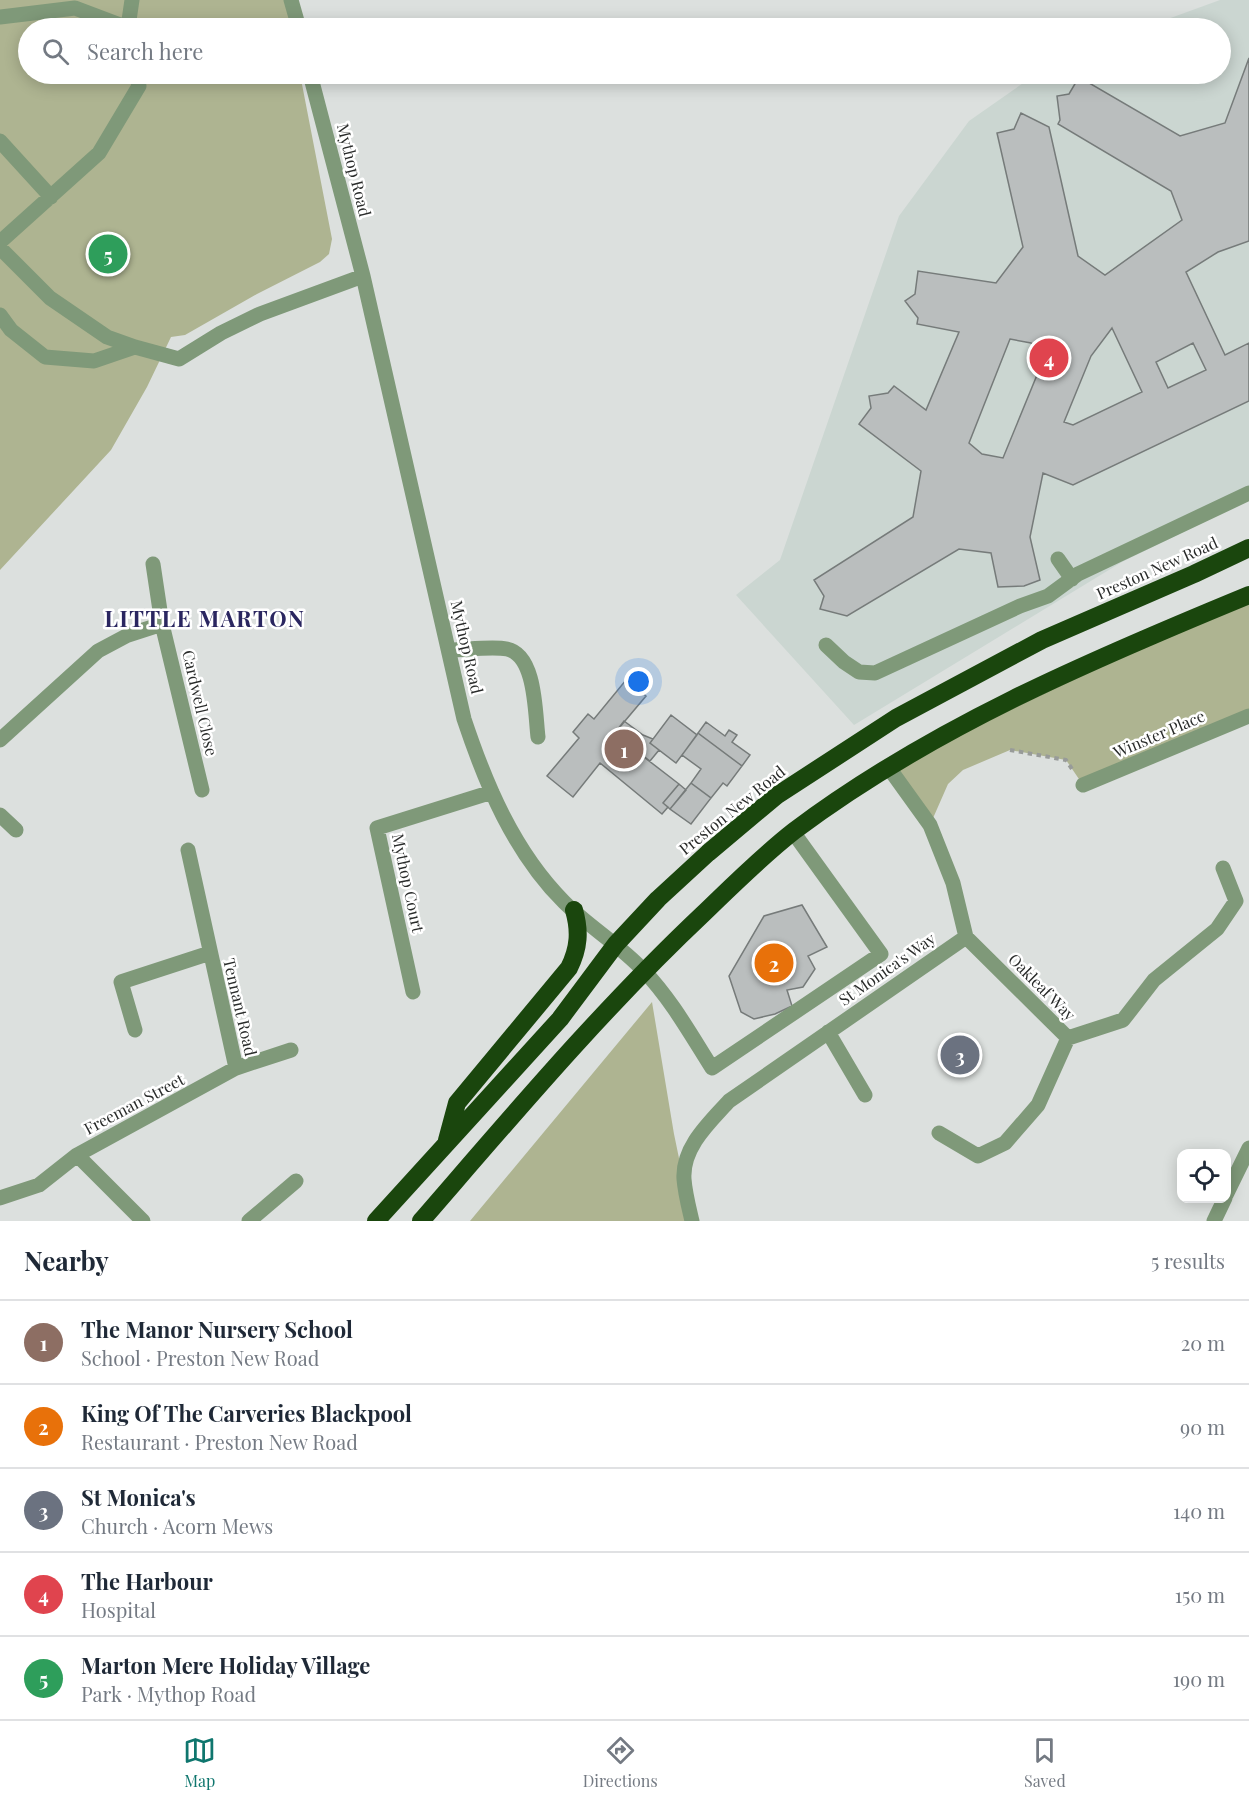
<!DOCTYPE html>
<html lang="en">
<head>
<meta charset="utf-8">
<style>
  body { margin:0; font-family:"Playfair Display",serif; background:#f2f2f3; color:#1f2937 }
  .controls { position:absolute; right:18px; bottom:18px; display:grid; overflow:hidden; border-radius:12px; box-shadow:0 3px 15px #0003 }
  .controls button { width:54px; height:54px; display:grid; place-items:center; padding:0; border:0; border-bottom:2px solid #e0e1e3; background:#fff; color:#1f2937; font:30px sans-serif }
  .you { position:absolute; left:639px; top:682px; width:21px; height:21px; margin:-15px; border:4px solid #fff; border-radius:50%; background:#1a73e8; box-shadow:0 0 0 9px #1a73e833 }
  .badge { display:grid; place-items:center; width:39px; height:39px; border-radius:50%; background:#0f766e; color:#fff; font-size:20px; font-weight:700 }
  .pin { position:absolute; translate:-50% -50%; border:3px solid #fff; box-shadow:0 2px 6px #0006 }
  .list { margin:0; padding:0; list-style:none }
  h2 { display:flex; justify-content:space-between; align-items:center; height:78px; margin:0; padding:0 24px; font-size:26px }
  h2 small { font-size:20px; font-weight:400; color:#747a83 }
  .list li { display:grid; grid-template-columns:39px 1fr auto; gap:18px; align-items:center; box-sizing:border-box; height:84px; padding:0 24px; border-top:2px solid #e0e1e3 }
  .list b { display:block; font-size:22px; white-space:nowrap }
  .list p { margin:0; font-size:20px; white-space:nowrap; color:#747a83 }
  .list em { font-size:20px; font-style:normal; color:#747a83 }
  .icon { flex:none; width:33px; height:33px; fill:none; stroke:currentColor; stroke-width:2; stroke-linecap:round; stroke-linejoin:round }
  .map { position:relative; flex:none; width:1249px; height:1221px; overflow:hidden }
  .search { position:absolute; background:#fff; box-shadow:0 3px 15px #0003; left:18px; right:18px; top:18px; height:66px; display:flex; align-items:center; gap:15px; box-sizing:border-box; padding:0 21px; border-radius:33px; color:#747a83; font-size:22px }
  .sheet { height:498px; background:#fff }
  nav { display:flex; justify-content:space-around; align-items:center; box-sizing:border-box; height:84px; border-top:2px solid #e0e1e3; background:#fff; font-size:16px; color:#747a83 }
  nav a { display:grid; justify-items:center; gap:3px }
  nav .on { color:#0f766e }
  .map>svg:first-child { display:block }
  .built { fill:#cbd6d1 }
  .green { fill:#aeb491 }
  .building { fill:#babebe; stroke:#767b7a; stroke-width:1.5; fill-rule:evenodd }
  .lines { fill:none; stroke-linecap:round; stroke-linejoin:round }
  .path { stroke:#989b99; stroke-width:4; stroke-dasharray:4.5 4.5; stroke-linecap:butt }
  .minor { stroke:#7f9979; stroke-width:15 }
  .highway { stroke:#1a460d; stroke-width:18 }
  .labels { text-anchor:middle; stroke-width:5; stroke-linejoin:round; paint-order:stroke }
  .street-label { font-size:16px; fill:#292b2a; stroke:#fff }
  .district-label { font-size:22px; font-weight:bold; letter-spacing:1.5px; fill:#2a2660; stroke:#fff }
</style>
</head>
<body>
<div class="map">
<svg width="1249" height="1221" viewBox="0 0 1249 1221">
  <rect width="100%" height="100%" fill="#dce0de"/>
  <!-- built -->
  <path class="built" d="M1220,0h29v500l-127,62 -268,163 -118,-130 44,-35 119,-344 70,-95 67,-47h184v-46h-77z"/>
  <!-- green -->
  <path class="green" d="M0,0h286l6,28h-264v46h272l32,165 -3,15 -9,8 -63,32 -72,41 -14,2 -24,50 -36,63 -111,120z
    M1249,595v121l-166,69 -17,-25 -56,-10 -47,20 -15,14 -18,41 -41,-57z
    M652,1002l22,132 18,87h-222z"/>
  <!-- building -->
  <path class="building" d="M1249,58v183l-31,11 -32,20 39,83 24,-12v58l-176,84 -30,-12 -13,64 10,43 -16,6 -26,1 -7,-34 -32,-4 -112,67 -27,-7 4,-13 -10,-16 99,-63 8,-46 -62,-47 12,-16 -2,-12 19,-3 6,-7 32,24 33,-78 -42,-8 1,-6 -13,-17 10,-7 3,-23 78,12 27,-36 -26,-114 17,-4 7,-16 28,14 29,129 27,19 77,-55 -11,-29 -113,-67 2,-4 -3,-24 12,-2 10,-17 101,59 45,-13zM1112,328l30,64 -69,33 -9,-3 27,-66zM1010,339l21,4 15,10 -43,105 -21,-4 -13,-11zM1193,343l13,27 -38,18 -12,-26z
    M626,680l20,16 -32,38 65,50 -16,19 5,4 -6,7 -62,-51 -27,34 -26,-21 32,-38 -6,-6 15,-18 6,5z
    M671,715l26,20 -21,28 -26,-20z
    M624,721l19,14 10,4 -3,4 9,7 -9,11 -36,-27z
    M706,722l19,14 4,-6 8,5 -5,7 18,13 -8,11 -44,-33z
    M698,733l44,33 -15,20 -4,-3 -12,15 -20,-15 10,-14 -19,-14z
    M691,783l20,15 -20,26 -21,-15z
    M679,784l7,6 -16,19 -7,-6z
    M802,905l25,42 -19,9 7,13 -12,18 -16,3 5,16 -17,8 -21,5 -13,-7 -12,-36 35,-60z"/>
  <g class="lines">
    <!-- path -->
    <path class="path" d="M1010,750l56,10 6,9"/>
    <!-- minor -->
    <path class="minor" d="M291,0l8,28
      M0,17l75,-9 53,20
      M128,27l4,-27
      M310,74l53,202 101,443c22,66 50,133 100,183 25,25 56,43 80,69 27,28 47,64 68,97l169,-114 -88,-122
      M0,141l51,56
      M0,242l99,-89 40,-67 -3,-12
      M0,248l50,50 57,39 28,10 44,12 42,-26 39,-19 103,-38
      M0,315l11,15 34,27 49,4 41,-14
      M1058,559l14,20
      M153,564l9,60 40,166
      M826,645l18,17 15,10 16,1 145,-67 28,-10 30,-22 171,-81
      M450,650c15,0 42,-4 57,-1 29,6 28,64 31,88
      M0,740l98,-89 30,-16 34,-11
      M889,768l41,57 23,58 13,54 102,101 55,-18 31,-40 63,-51 19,-28 -13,-33
      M1083,785l166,-69
      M0,815l16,15
      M188,850l48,218
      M413,992l-36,-164 115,-36
      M135,1030l-14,-48 89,-29
      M828,1032l37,63
      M939,1133l39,23 27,-13 33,-38 30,-67
      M77,1155l66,66
      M1226,1195l23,-47
      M0,1198l39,-13 38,-30 159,-87 55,-18
      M249,1221l47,-40
      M692,1221c-3,-13 -7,-28 -8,-42 -2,-32 26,-57 45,-78l237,-164
      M1214,1221l11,-23"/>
    <!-- highway -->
    <path class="highway" d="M447,1140l10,-37 112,-135c10,-20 11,-37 5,-58
      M376,1221l184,-202 56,-75 42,-45 50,-46 68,-57 120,-78 146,-78 152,-66 55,-26
      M421,1221c92,-106 181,-212 283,-308 29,-28 58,-57 90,-82 137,-103 297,-171 455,-236"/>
  </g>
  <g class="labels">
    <!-- street labels -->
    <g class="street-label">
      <text transform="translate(354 170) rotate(76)" y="6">Mythop Road</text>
      <text transform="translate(1157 568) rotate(-24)" y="6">Preston New Road</text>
      <text transform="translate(467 647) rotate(77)" y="6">Mythop Road</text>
      <text transform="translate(200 703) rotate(77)" y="6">Cardwell Close</text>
      <text transform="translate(1159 734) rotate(-23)" y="6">Winster Place</text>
      <text transform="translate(732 810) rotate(-39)" y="6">Preston New Road</text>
      <text transform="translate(408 883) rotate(78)" y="6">Mythop Court</text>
      <text transform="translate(887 969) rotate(-35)" y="6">St Monica's Way</text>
      <text transform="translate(1042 987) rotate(45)" y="6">Oakleaf Way</text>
      <text transform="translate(240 1007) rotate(77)" y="6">Tennant Road</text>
      <text transform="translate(134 1104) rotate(-28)" y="6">Freeman Street</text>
    </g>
    <!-- district labels -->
    <g class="district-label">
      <text x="205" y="627">LITTLE MARTON</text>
    </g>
  </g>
</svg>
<div class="controls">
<button><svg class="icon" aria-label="locate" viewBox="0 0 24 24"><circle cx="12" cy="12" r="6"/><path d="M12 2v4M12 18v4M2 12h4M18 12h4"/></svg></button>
</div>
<div class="you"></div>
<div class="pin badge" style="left:624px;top:749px;background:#8d6e63">1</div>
<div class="pin badge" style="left:774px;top:963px;background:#e8710a">2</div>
<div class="pin badge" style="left:960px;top:1055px;background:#6b7280">3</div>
<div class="pin badge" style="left:1049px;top:358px;background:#e0444e">4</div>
<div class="pin badge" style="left:108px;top:254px;background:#2e9e5b">5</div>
<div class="search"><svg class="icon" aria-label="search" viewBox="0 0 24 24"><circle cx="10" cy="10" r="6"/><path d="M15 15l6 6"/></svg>Search here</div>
</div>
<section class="sheet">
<h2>Nearby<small>5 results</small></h2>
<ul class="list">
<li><span class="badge" style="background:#8d6e63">1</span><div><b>The Manor Nursery School</b><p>School · Preston New Road</p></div><em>20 m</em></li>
<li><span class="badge" style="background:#e8710a">2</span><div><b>King Of The Carveries Blackpool</b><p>Restaurant · Preston New Road</p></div><em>90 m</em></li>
<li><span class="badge" style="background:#6b7280">3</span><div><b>St Monica's</b><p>Church · Acorn Mews</p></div><em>140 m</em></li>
<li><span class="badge" style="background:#e0444e">4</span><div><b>The Harbour</b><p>Hospital</p></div><em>150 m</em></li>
<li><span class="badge" style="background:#2e9e5b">5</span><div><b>Marton Mere Holiday Village</b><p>Park · Mythop Road</p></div><em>190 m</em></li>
</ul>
</section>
<nav>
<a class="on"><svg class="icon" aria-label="map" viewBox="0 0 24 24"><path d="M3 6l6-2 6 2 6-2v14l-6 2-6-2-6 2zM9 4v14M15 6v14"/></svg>Map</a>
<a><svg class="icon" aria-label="directions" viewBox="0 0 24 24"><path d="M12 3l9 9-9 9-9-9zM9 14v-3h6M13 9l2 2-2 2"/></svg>Directions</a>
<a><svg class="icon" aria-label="saved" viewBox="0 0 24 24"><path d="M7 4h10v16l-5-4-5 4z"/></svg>Saved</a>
</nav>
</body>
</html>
